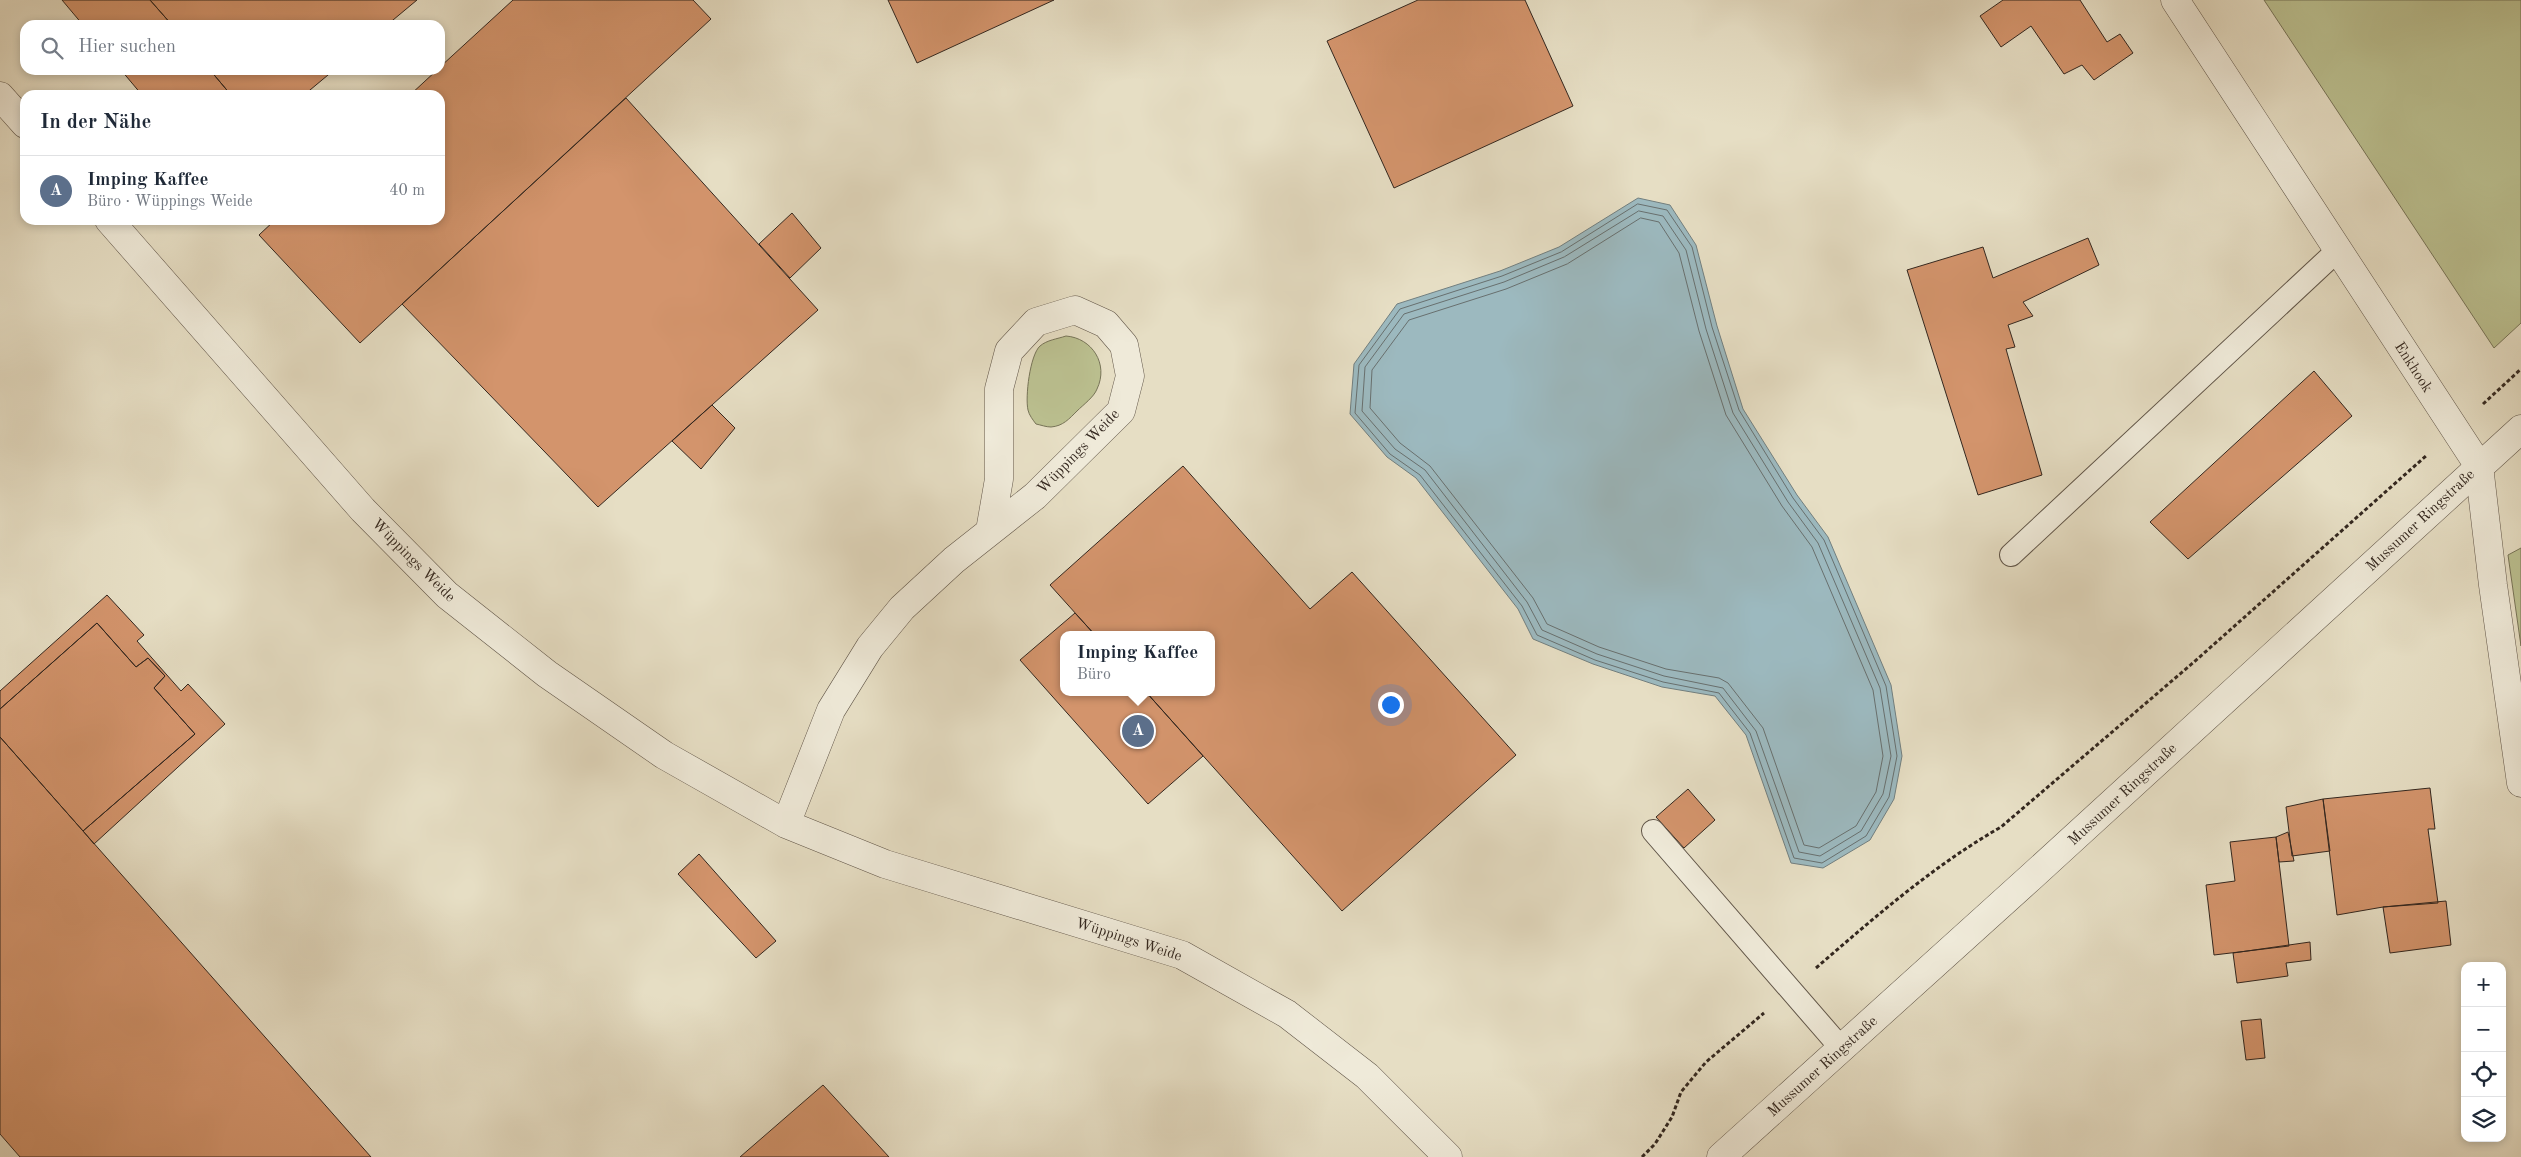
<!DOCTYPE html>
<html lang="de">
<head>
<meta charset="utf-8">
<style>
  body { margin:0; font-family:"Old Standard TT",serif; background:#f6f6f7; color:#1f2937 }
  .controls { position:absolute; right:15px; bottom:15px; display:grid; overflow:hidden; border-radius:10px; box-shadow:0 2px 8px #0003 }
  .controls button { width:45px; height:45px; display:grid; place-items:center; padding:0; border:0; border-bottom:1px solid #e0e1e3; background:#fff; color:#1f2937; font:25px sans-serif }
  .you { position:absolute; left:1390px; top:704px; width:18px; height:18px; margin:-12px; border:4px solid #fff; border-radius:50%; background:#1a73e8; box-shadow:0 0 0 8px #1a73e833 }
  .badge { display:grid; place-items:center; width:32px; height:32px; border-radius:50%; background:#2563eb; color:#fff; font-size:16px; font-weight:700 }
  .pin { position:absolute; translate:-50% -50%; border:2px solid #fff; box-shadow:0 1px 5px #0006 }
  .popup { position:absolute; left:1060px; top:631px; width:155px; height:65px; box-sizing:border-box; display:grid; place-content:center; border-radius:10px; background:#fff; filter:drop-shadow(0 1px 4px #0005); font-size:16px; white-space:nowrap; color:#747a83 }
  .popup b { font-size:19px; color:#1f2937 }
  .popup::after { content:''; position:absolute; left:50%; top:100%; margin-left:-10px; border:10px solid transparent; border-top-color:#fff }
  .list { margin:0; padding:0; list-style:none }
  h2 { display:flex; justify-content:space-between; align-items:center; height:65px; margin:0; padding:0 20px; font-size:21px }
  h2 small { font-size:16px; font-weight:400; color:#747a83 }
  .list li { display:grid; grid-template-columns:32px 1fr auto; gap:15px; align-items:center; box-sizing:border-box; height:70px; padding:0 20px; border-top:1px solid #e0e1e3 }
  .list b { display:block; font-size:19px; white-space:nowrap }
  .list p { margin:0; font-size:16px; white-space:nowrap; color:#747a83 }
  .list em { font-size:16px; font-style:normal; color:#747a83 }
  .icon { flex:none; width:28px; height:28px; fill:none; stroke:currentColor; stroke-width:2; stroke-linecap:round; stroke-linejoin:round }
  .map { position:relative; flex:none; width:2521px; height:1157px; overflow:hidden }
  .search { position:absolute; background:#fff; box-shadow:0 2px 8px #0003; left:20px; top:20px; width:425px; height:55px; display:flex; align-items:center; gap:12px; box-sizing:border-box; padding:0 18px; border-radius:15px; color:#747a83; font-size:19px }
  .panel { position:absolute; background:#fff; box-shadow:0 2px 8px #0003; left:20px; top:90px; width:425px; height:135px; border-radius:15px }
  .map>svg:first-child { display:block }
  .green { fill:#bbc090; stroke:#777458 }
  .water { fill:#9cb9bf; stroke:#727f7f }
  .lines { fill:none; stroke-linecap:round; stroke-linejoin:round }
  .shore { stroke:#68706f; stroke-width:1 }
  .building { fill:#d3946c; stroke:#33271f }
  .service-casing { stroke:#605548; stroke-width:24 }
  .minor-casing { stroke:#605548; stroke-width:29 }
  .tertiary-casing { stroke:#605548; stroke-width:29 }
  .path { stroke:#33271f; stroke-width:3; stroke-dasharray:4 2.5; stroke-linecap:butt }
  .service { stroke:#efead9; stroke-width:22 }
  .minor { stroke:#efead9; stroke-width:28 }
  .tertiary { stroke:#efead9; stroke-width:28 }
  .labels { text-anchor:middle; stroke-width:4; stroke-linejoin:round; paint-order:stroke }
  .street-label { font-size:15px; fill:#33271f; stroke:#efead9 }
</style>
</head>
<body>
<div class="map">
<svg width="2521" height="1157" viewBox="0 0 2521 1157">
  <rect width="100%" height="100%" fill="#e6dec4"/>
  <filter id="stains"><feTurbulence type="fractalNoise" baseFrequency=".004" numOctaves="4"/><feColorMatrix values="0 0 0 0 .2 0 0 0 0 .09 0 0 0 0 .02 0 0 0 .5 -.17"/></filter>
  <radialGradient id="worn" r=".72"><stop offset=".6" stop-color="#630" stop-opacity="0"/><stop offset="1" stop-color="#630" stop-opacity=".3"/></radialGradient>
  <!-- green -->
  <path class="green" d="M2264,0h257v323l-27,25z
    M1066,336c26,2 43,28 31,53 -3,8 -14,16 -20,22 -8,8 -14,15 -26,16 -5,0 -10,-2 -15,-3 -3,-4 -7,-9 -8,-14 -3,-13 2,-55 12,-64 7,-6 17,-7 26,-10z
    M2521,548v98l-13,-91z"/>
  <!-- water -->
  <path class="water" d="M1638,198l32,7 26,40 21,81 26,83 54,86 31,42 63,148 11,71 -8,43 -24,41 -47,28 -32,-5 -45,-128 -31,-39 -53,-9 -69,-23 -60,-25 -15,-30 -102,-131 -29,-21 -37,-43 4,-50 43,-60 103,-33 59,-24z"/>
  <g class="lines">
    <!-- shore -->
    <path class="shore" d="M1638,204l29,6 25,37 20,80 27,83 54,88 31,42 62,146 11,70 -8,41 -23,39 -44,27 -28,-5 -44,-125 -31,-40 -56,-11 -68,-22 -58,-25 -15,-29 -102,-131 -30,-21 -35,-41 4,-48 41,-56 102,-33 59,-24z
      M1639,211l24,5 23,34 20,79 27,84 55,89 30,41 62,145 11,68 -8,38 -22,37 -41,25 -21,-4 -43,-121 -33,-43 -59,-12 -67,-22 -55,-24 -15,-28 -102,-132 -30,-21 -33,-38 3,-44 39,-53 100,-32 60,-25z
      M1641,218l18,4 20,31 20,78 27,84 56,91 30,41 61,143 10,66 -7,36 -20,34 -37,22 -15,-3 -41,-117 -35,-45 -9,-5 -53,-9 -67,-22 -52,-23 -14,-26 -103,-132 -30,-23 -30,-35 2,-38 37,-50 97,-31 61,-25z"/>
  </g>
  <!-- building -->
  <path class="building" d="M62,0h88l22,25h-89z
    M150,0h267l-30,25h-215z
    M513,0h180l18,19 -351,324 -101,-108 16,-15h165v-125h-30l27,-25h3v-3z
    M888,0h166l-137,63z
    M1418,0h107l48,106 -179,82 -67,-147z
    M2003,0h77l27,42 13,-8 13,19 -39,27 -12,-15 -18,9 -33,-48 -30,21 -21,-31z
    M121,70h89l21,25h-89z
    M210,70h124l-30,25h-73z
    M626,98l192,212 -220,197 -196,-203z
    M792,213l29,35 -31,30 -31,-34z
    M2088,238l11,27 -76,37 10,14 -25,9 7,22 -9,2 36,126 -64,20 -71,-225 76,-23 10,31z
    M2314,371l38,45 -164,143 -38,-37z
    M712,405l23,23 -34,41 -29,-28z
    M1183,466l127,143 42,-37 164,183 -174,156 -196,-219h66v-57h-117l-45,-50z
    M107,595l37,40 -7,6 44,50 7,-7 37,40 -131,120 -11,-13 112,-97 -41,-46 11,-12 -17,-18 -12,9 -39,-44 -97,86v-18z
    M1075,613l20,22h-31v57h82l57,64 -55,48 -128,-144z
    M97,623l39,44 12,-9 17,18 -11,12 41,46 -112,97 -83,-94v-28z
    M0,737l83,94 288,326h-351l-20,-23z
    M2430,788l5,41h-7l10,74 -55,4 -46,8 -14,-116z
    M1688,789l27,31 -31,28 -28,-31z
    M2323,799l7,52 -38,5 -6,-49z
    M2288,832l6,29 -15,1 -3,-25z
    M2276,837l13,109 -75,9 -8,-70 29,-4 -5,-39z
    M699,854l77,87 -20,17 -78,-84z
    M2446,901l5,44 -61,8 -7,-46z
    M2310,942l1,18 -25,3 2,13 -51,7 -4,-30z
    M2261,1019l4,39 -19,2 -5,-39z
    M823,1085l66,72h-149z"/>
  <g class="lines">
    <!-- service casing -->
    <g class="service-casing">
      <path id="service" d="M2011,555l327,-305
        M1653,831l188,217"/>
    </g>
    <!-- minor casing -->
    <g class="minor-casing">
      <path id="minor" d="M2175,0l304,466 14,119 28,198
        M0,96l25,28
        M109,220l254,290 84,85 100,79 117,81 122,69 99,40 297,91 105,59 80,62 81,81
        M786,824l45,-114 39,-63 32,-39 52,-48 81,-64 86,-85 9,-35 -6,-31 -18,-21 -31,-14 -39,12 -27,29 -10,38v90l-9,52"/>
    </g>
    <!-- tertiary casing -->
    <g class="tertiary-casing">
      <path id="tertiary" d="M1721,1157l309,-279 491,-449"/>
    </g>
    <!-- path -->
    <path class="path" d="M2483,404l38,-35
      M1816,968c59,-51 117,-102 185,-141l193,-165 233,-207
      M1642,1157l13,-13 17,-27 9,-25 25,-30 58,-49"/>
    <!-- service -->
    <use href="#service" class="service"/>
    <!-- minor -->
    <use href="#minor" class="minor"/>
    <!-- tertiary -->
    <use href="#tertiary" class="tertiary"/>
  </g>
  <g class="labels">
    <!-- street labels -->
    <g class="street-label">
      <text transform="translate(2414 367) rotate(57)" y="5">Enkhook</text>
      <text transform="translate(1078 451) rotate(-46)" y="5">Wüppings Weide</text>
      <text transform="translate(2420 520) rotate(-43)" y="5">Mussumer Ringstraße</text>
      <text transform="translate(414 560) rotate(45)" y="5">Wüppings Weide</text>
      <text transform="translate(2122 794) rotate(-43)" y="5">Mussumer Ringstraße</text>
      <text transform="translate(1129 939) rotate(18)" y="5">Wüppings Weide</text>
      <text transform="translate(1822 1066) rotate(-42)" y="5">Mussumer Ringstraße</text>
    </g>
  </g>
  <rect width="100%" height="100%" filter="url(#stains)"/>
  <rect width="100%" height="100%" fill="url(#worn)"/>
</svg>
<div class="controls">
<button>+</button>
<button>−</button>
<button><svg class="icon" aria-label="locate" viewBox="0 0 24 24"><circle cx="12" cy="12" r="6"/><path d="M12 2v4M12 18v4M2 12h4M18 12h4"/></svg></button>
<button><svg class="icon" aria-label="layers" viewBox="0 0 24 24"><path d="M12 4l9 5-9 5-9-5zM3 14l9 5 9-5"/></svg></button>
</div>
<div class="you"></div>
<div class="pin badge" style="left:1138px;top:731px;background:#5c6f8a">A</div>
<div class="popup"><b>Imping Kaffee</b>Büro</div>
<div class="search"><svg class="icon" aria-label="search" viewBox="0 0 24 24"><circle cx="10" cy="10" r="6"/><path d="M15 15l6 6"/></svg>Hier suchen</div>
<section class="panel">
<h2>In der Nähe<small></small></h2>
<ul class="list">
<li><span class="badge" style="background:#5c6f8a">A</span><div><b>Imping Kaffee</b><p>Büro · Wüppings Weide</p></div><em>40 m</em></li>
</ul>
</section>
</div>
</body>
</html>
